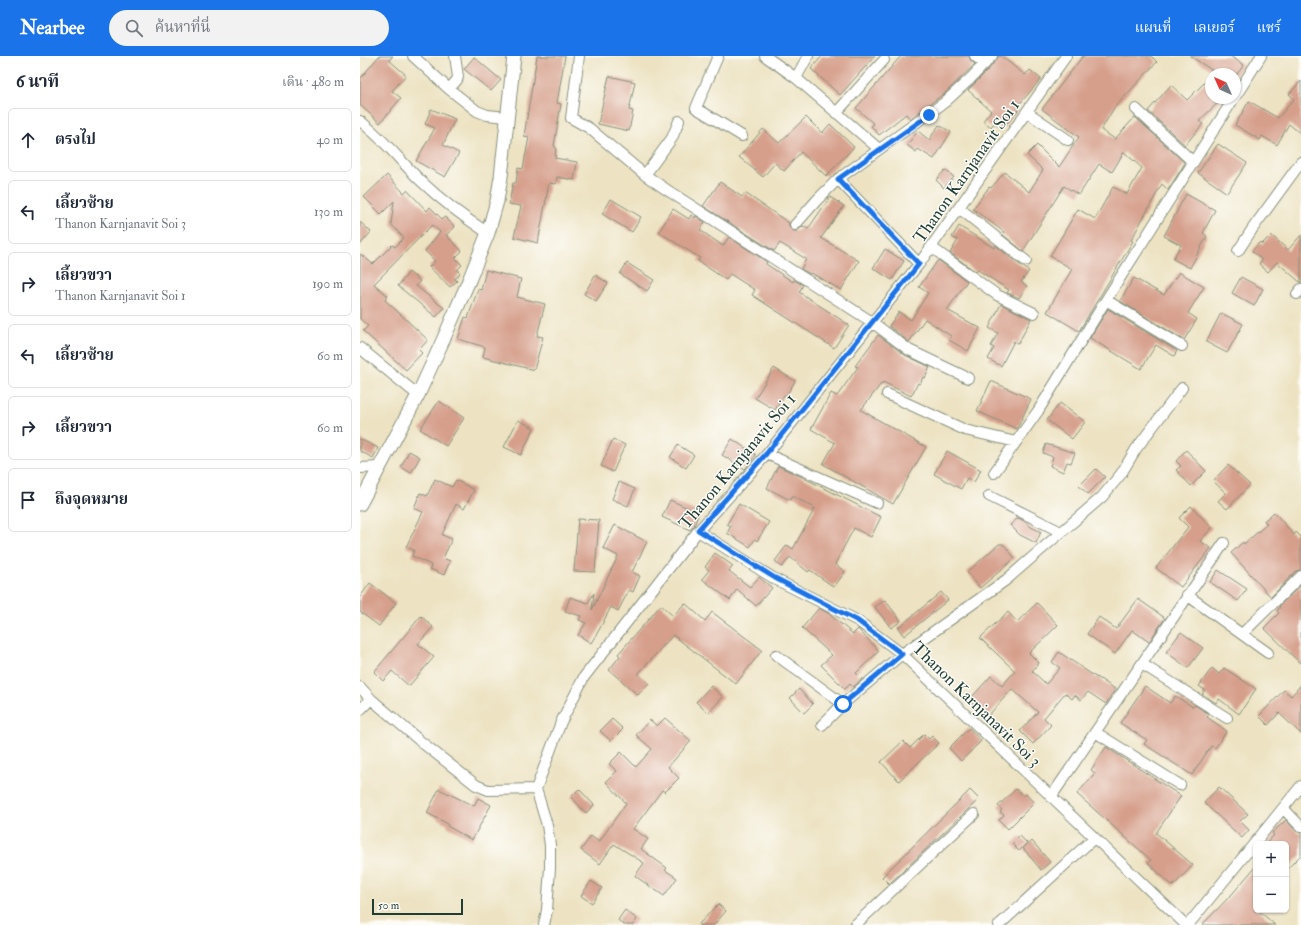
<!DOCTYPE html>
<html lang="th">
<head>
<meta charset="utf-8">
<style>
  body { margin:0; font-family:"IM FELL Double Pica","Noto Serif Thai",serif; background:#f2f2f3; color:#1f2937 }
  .controls { position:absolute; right:12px; bottom:12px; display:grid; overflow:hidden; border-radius:6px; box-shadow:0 1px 3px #0004 }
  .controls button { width:36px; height:36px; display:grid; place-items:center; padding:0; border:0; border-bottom:1px solid #e0e1e3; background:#fff; color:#1f2937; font:20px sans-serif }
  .compass { position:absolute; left:845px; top:12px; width:36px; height:36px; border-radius:50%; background:#fff; box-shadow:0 1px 3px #0004; rotate:315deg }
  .scale { position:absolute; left:12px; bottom:10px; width:91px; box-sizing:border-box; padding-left:4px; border:2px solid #1f3d34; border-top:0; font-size:11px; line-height:14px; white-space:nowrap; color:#1f3d34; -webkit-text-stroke:3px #fdfcf7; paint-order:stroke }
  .stop { position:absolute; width:12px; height:12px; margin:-9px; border:3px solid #1a73e8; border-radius:50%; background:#fff }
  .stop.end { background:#1a73e8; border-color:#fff; box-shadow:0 1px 4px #0008 }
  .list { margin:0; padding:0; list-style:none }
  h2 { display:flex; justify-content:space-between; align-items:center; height:52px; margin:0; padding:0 16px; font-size:17px }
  h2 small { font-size:13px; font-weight:400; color:#747a83 }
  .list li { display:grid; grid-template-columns:26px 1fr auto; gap:12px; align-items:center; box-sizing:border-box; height:64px; margin:0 8px 8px; padding:0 8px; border:1px solid #e0e1e3; border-radius:6px }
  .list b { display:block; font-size:15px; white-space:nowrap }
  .list p { margin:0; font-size:13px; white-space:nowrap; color:#747a83 }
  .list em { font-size:13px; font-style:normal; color:#747a83 }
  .icon { flex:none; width:22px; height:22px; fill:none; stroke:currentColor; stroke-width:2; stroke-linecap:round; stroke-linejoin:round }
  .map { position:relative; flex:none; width:941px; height:869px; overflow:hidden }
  header { display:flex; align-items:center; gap:24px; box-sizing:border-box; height:56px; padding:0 20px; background:#1a73e8; color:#fff }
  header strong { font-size:19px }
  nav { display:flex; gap:22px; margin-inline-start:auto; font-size:14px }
  .search { width:280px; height:36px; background:#f2f2f3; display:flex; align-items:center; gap:10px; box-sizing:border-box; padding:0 14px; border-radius:22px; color:#747a83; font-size:15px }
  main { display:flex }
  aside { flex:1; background:#fff }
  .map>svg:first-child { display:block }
  .building { fill:#d69f8b }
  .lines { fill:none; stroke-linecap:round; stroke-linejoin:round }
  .minor-casing { stroke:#86907c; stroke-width:12 }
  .tertiary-casing { stroke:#86907c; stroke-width:15 }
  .minor { stroke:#fff; stroke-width:10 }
  .tertiary { stroke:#fff; stroke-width:13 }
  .route { stroke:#1a73e8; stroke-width:5 }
  .labels { text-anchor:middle; stroke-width:3; stroke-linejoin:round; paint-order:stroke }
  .street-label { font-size:17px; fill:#1f3d34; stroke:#fdfcf7 }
</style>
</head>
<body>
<header>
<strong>Nearbee</strong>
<div class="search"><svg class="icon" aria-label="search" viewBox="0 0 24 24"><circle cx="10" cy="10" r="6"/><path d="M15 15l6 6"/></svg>ค้นหาที่นี่</div>
<nav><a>แผนที่</a><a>เลเยอร์</a><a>แชร์</a></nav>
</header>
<main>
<aside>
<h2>6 นาที<small>เดิน · 480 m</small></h2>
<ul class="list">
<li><svg class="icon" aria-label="ahead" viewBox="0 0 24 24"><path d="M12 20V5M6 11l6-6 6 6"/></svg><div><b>ตรงไป</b></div><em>40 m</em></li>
<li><svg class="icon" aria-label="left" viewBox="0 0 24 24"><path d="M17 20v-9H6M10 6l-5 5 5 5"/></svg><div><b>เลี้ยวซ้าย</b><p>Thanon Karnjanavit Soi 3</p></div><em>130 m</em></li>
<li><svg class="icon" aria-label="right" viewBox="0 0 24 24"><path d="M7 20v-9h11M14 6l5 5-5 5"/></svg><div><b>เลี้ยวขวา</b><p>Thanon Karnjanavit Soi 1</p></div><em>190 m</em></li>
<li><svg class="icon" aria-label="left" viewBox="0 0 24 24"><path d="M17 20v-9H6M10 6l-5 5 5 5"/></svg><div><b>เลี้ยวซ้าย</b></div><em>60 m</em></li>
<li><svg class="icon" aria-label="right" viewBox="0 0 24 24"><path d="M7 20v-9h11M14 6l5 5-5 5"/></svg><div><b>เลี้ยวขวา</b></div><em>60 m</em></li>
<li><svg class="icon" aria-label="arrive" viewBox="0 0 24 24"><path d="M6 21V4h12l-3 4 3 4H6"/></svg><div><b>ถึงจุดหมาย</b></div></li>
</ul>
</aside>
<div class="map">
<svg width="941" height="869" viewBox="0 0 941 869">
  <rect width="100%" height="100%" fill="#fdfcf7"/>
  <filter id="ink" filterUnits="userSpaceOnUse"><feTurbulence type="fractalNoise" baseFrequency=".025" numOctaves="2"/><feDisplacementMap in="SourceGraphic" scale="8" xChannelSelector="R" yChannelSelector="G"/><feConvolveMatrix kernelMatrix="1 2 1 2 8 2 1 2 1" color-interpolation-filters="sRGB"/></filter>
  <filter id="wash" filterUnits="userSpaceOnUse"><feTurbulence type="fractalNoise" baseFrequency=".012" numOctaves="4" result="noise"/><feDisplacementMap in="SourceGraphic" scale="16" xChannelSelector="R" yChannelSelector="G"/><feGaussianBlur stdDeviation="0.9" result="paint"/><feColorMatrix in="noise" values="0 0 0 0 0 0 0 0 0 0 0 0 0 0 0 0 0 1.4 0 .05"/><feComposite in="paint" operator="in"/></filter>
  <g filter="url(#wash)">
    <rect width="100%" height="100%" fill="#ede3c3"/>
    <g id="blocks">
      <!-- building -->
      <path class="building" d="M19,0h14l-4,4 17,15 -14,16 9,7 -21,25 -20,-18v-26z
        M177,0h28l-8,47 4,1 -7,42 2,1 -1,11 22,4 -3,18 -17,-3 -1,7 -7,-1 -11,60 -24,-6 7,-31 -12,-2 4,-21h3l2,-15 5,1 6,-32 -5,-1z
        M462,0h53l-35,39 -29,-26z
        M541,0h68l2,5 4,3 -33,32v-1l-32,24 -4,-5 -27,21 -8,-9 3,-2 -18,-16z
        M639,0h2l24,19 5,-5 11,9 -25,29 2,2 -16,19 -8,-6 -3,4 -8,-6 8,-10 -23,-21 20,-20z
        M723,0h68l6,6 -43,46 -13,22 14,9 20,-22 50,46 -17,27 -6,-6 -31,56 2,1 -54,90 -32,-19 25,-43 -22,-13 28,-47 17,10 18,-32 14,7 15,-26 -18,-16 -12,20 -13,-8 -20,31 -15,-9 -41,65 -21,-17 2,-2 -31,-23 16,-22 2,1 14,-16 24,20 14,-22 -16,-15 10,-10 22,22 20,-30 -37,-28z
        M830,0h40l14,9 -7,9h-19z
        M114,1l27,23 -10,11 -27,-22z
        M249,20l26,6 -6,28 4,1 -4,20 -31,-7z
        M851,20v22h12l-24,23 4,3 -18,21 -37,-34 23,-26 16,15z
        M941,25v53l-12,-10 -12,21 -15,-9 -2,4 -25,-15 14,-24 29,17 16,-19 -5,-5z
        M71,53l24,10 -12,26 16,8 -14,24 -29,-16 19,-33 -10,-4z
        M446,61l16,16 8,-9 24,23 -28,29 -25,-24 -17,19 -9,-8 -12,14 -24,-20 24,-28 16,14z
        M579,69l12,7 -17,27 -16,-10 -2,3 -9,-7 11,-14 11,9z
        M858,88l29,19 -20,30 -29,-20z
        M585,114l9,7 -10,11 -8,-8z
        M27,119l17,18 3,-3 20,21 3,-4 12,12 3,-2 10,10 -9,8 16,16 -7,7 7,7 -5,5 3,3 -5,6 2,2 -7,6 -21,-20 6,-6 -10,-10 15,-19 -8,-7 -58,59 14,12 -3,4 43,40 -9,10 3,3 -16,17 -43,-39 5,-5 -8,-7v-65l13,10 19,-19 3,2 9,-9 -13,-14 3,-23 -13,13 -17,-17z
        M360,126l22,15 3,-4 44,30v4l5,4h3l6,-5 5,3 22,-32 14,9 -23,32 38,23 -18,29 -30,-17 -1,1 -9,-5 5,-10 -26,-16 -6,8 -71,-45z
        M826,138l29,16 -12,23 4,3 -17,32 -17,-9 8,-14 -17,-9z
        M251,143l30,18 -9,15 -30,-18z
        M313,153l16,10 2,-4 4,3 1,-2 9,6 -5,8 23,16 6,-9 38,25 -1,2 27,18 1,-2 9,5 -4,7 50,33 -15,23 -82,-53 3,-5 -25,-16 -4,6 -28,-19 2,-3 -41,-26z
        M0,166l11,10 -11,13z
        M599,170l35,22 1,-3 21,17 13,9 -8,11 6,4 -8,12 -12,-5 2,-3 -31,-20 -2,2 -26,-19 8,-13 -6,-3z
        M911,179l17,15 13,-15v48l-24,-21 -9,10 -9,-8 3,-4 -10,-9 8,-9 2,2z
        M525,193l19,12 -12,19 -19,-12z
        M578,204l29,21 -20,29 33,18 -12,23 -19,-11 2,-4 -26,-17 -16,23 -20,-16 10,-14 12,8 17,-27 -9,-6z
        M267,207l27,17 -7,11 -27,-17z
        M126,214l35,9 -4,18 28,7 -8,32 6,1 -9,33 -51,-13 2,-10 -27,-8 7,-22 3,1 10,-29 3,1z
        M49,216l11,9 -4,5 28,22 -8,9 -38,-31z
        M819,216l25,15 -16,26 9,6 -13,21 -64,-39 14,-23 30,17z
        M235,219l13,8 -12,18 -12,-7z
        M881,221l22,12 -9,17 -22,-13z
        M641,248l30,15 -13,25 -4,-3 -13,25 -13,-7 6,-11 -3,-2 7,-13 -9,-5z
        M748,253l69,42 -3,5 -18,-11 -15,24 -51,-31z
        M861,257l22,11 -16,29 -21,-11z
        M518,279l27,20 25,12 -5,11 -2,-1 -3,7 -2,-1 -7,13 -28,-14 -2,3v-1l-20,26 65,37 -33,57 -70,-40 12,-21 -24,-14 20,-36 6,3 21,-29 -3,-1z
        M414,312l21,13 -9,15 -2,-1 -9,15 -20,-12z
        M631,325l40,18 -14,30 -40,-18z
        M79,345l25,17 -18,28 -26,-17z
        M700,347l25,19 -13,17 -25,-19z
        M158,364l16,8 -13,27 -17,-8z
        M0,383l18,9 -5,10 -13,-7z
        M253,383l12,6 -12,27 -12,-6z
        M372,383l24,16 -11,14 -23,-14z
        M686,388l29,9 -4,10 -4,-1 -4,10 -13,-6 3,-9 -10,-4z
        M318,389l16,10 -8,13 -16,-11z
        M826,394l20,21 -15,15 -15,-16 5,-4 -5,-5z
        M49,395l11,6 -9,16 -10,-6z
        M587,395l34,19 -7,12 -7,-4 -6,11 -27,-15z
        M868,409l22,20 -23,24 -9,-8 8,-8 -13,-12z
        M418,410l24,11 79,40 -10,20 -17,-9 -19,36 10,8 -11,15 -24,-17 -2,2 -18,-15 -8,10 -7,-6 12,-16 6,4 22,-41 -23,-12 -2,4 -23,-12z
        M736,413l9,8 -17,17 -9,-8z
        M75,423l17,8 4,-7 18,10 -10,19 -8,-5 -14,31 10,4 -9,19 7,3 -6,14 -14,-6 1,-4 -19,-9 2,-6 -8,-3 17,-35 -9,-4 6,-15 7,3z
        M259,426l16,7 -7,17 -16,-7z
        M310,444l29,13 -5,13 -4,4 -28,-13z
        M379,448l30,18 -12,19 -2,-2 -5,8 -23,-14 4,-7 -4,-2z
        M831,450l21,22 -12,13 11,7 -30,39 -25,-19 32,-41 -9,-9z
        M914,456l20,23 2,-3 5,5v33l-5,1 -25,26 -40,-44 12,-11 1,2 23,-20 -3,-3z
        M658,462l6,3 7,6 10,5 -5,11 -16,-8 -10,-10z
        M218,463l21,1 -4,52 -21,-1z
        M255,469l32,17 -15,30 8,4 -7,16 -4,-2 -11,21 -7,-4 -12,23 -8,13 -13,-8 8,-12 -7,-3 2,-4 -16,-5 5,-14 18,6 6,-10 -2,17 26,-54 -15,-8z
        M639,488h4l12,14 -35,30 -13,-16z
        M355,497l18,13 -4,5 21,16 9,-10 13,11 -16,18 -19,-17 -7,11 -28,-21 7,-9 -4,-3z
        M858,514l29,19 -9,12 -28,-19z
        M10,527l26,20 -17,23 -19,-14v-15z
        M941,529v79l-37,-36 15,-15 -2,-2 3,-4 -1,-1z
        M581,536l7,8 -44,36 -6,-8z
        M778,543l27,19 -16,24 -17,-12 -17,24 -28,-20 12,-17 17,12z
        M525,544l16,21 -10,7 -16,-21z
        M325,547l20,18 7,-9 50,38 -26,34 -63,-49 -35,39 11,9 -11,12 -29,-25 11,-14 -2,-2 43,-49 12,11z
        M677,547l21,22 -29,28 10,10 -7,8 14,13 14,-16 -8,-6 7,-10 38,26v-1l18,12 -9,15 -18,-12 -7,8 -6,-5 -3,4 -7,-6 -21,25 7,7 -18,19 -13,-13 18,-19 -26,-23 -25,28 -18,-17 22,-24 11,10 13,-15 -35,-33 28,-26 9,10z
        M459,552l10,6 24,20 5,-5 21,22 -23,22 6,6 -9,8 -3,-3 -5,5 -24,-24 11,-10 -30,-27z
        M61,560l12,11 -15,17 16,13 -25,29 -17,-15 -9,10 -9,-9z
        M821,576l22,16 -15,20 -22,-16z
        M852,612l7,6 5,-6 32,21 -17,25 -20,-15 -3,4 -14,-9 3,-4 -6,-4z
        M941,629v49l-22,-21 -11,12 -9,-9 25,-26 7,6z
        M351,630l12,11 -15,16 -12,-11z
        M785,630l25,17 5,-7 18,11 2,-2 14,9 -2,3 20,14 -12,17 -4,-2 -19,29 -48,-31 3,-4 -27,-17z
        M439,633l14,15 -9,9 -14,-15z
        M305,662l26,23 -23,26 11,11 -14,14 -3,-2 -29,39 15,10 -7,10 26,19 -2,2 12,8 -13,18 -29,-20 9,-13 -30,-19 -14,20 -19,-14 10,-14 8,6 27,-39 -20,-21 11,-11 -8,-7 12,-12 15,15 16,-18 -16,-14 14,-15 7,6z
        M252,663l11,10 -12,12 -11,-10z
        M609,672l12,13 -20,20 -12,-13z
        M564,678l5,5 3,-3 7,7 -40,38 -18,-19 22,-21 7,7z
        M746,691l75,49 -25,37 37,32 -20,21 -25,-23 3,-3 -74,-66 18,-21 -4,-3z
        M859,731l29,27 -8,7 9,9 -7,8 -38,-35z
        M79,733l35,17 4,-8 13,7 -19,35 -25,-14 1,-2 -21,-11z
        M219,733l15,16 -8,8 -15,-16z
        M656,733l8,7 2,-2 8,9 -26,26 -9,-9 5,-5 -4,-3 2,-2 -4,-4z
        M610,734l9,9 -90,85 -7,-7z
        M926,764l10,11 5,2v22l-15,15v-26h-20l8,-9 -2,-2z
        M660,780l7,7 -8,8 -7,-7z
        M672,785l18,21 -9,8 -18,-22z
        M896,810v44h2l17,15h-73l31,-32z
        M231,825l11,7 -10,15 -11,-7z
        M358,848l8,7 -12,14h-16z
        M265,854l12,9 -4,6h-9l-6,-5z"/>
    </g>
  </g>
  <g filter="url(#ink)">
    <use href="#blocks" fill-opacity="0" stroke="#86907c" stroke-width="1"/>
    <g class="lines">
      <!-- minor casing -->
      <g class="minor-casing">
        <path id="minor" d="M53,0l36,33 28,22 10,4 20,2
          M219,0l-8,62 18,10 56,47 22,15 205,132 37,28 59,28
          M358,0l-22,52 46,28
          M405,0l31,22 83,71
          M615,0l10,8
          M436,22l12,-22
          M89,33l8,-9 1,-3 -3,-21
          M875,41l26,-41
          M776,53l57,53
          M667,56l41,28
          M476,57l48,-53
          M0,65c23,17 41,41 62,61 20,19 43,36 66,51
          M285,119l27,-37 7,-17
          M599,152l67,53
          M435,169l22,-25 21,-21
          M571,191l66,48 37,18
          M878,195l15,-23 48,-66
          M559,208l-81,-85 107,-77 26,-24 21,-22
          M937,238l4,-5
          M746,244l76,46
          M0,292l58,47
          M527,338l78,36 51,12
          M407,398l110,49
          M0,412l20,-1
          M634,417l44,-62 68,-111 128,-202
          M629,440l72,36
          M338,475l77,48 83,42 44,33 284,271
          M827,539l81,58
          M882,578l59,-58
          M416,599l67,49
          M782,608l85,54
          M0,631l11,12 49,42 56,44 12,5 48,-1
          M0,654l11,-11
          M462,669l21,-21 59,-50 104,-74 96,-83 19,-23 15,-25 46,-61
          M735,676l85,53
          M691,741l173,-254
          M923,752l18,19
          M184,869l3,-15 3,-42v-23l-3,-20 -11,-36 25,-67 23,-45 114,-146 69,-77 152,-190 147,-208
          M495,869l119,-111
          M639,869l95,-87
          M828,869l113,-139"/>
      </g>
      <!-- tertiary casing -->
      <g class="tertiary-casing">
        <path id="tertiary" d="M0,448l58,-109 26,-57 26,-60 18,-45 9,-32 4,-24 13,-121"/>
      </g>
      <!-- minor -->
      <use href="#minor" class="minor"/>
      <!-- tertiary -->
      <use href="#tertiary" class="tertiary"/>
    </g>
  </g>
  <g class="lines" filter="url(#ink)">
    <!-- route -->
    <path class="route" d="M483,648l59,-50 -44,-33 -83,-43 -77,-48 68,-76 153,-190 -81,-85 91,-64"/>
  </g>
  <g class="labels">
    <!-- street labels -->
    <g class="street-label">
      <text transform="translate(606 115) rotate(-55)" y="6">Thanon Karnjanavit Soi 1</text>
      <text transform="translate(377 405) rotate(-50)" y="6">Thanon Karnjanavit Soi 1</text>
      <text transform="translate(617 648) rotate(44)" y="6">Thanon Karnjanavit Soi 3</text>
    </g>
  </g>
</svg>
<div class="controls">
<button>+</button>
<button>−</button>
</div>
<svg class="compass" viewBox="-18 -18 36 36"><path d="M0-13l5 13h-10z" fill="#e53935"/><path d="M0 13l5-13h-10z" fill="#747a83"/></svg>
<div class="scale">50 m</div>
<div class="stop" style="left:483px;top:648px"></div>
<div class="stop end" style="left:569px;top:59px"></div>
</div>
</main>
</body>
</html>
